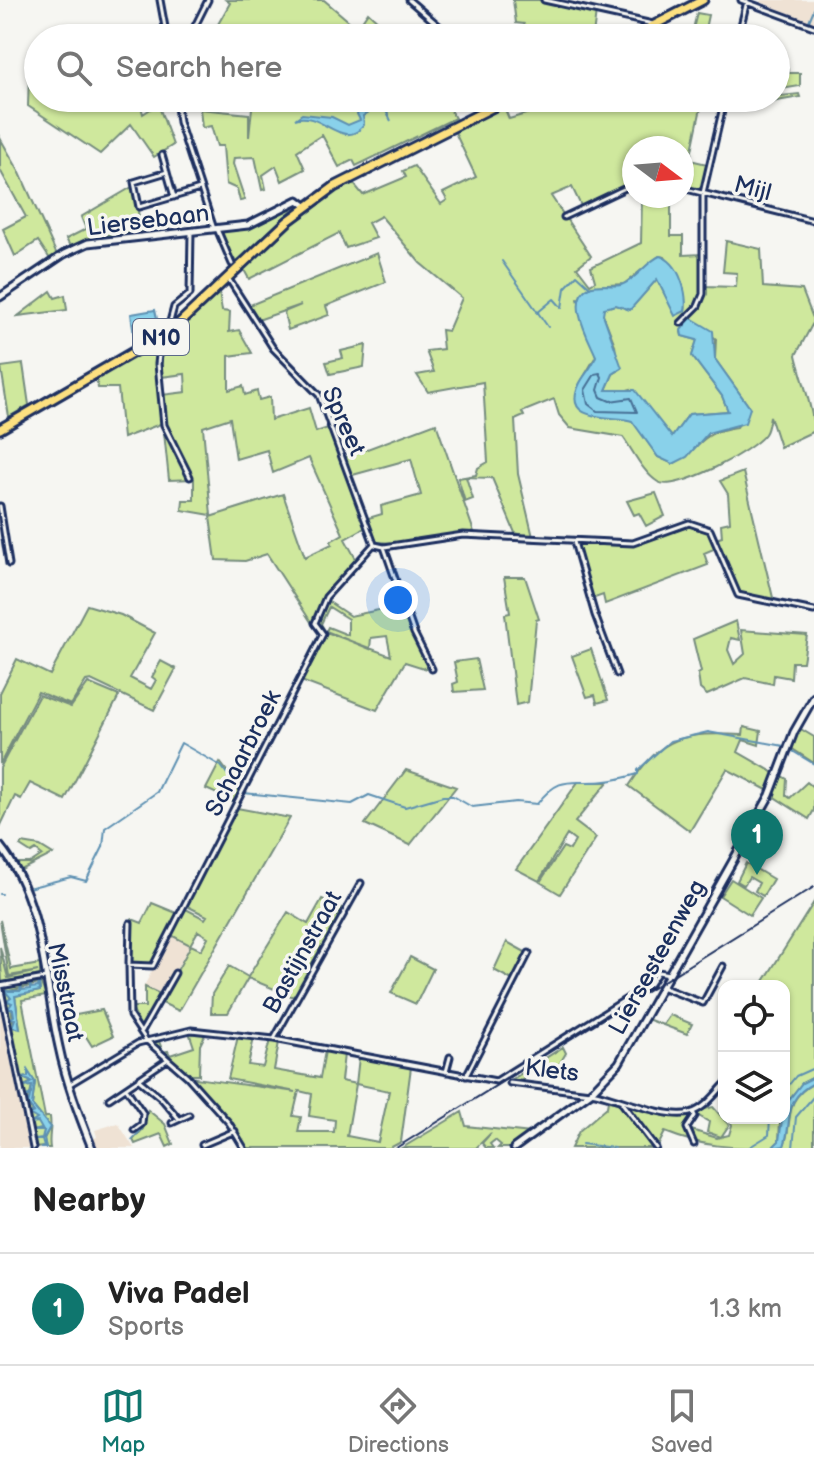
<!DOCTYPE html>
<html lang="en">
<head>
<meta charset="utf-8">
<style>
  body { margin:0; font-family:"Balsamiq Sans",sans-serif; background:#f6f6f6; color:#222 }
  .controls { position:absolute; right:24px; bottom:24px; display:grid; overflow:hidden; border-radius:16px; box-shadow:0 2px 6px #0004 }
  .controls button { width:72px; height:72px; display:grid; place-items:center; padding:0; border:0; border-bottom:2px solid #e0e0e0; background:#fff; color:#222; font:40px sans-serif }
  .compass { position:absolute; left:622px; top:136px; width:72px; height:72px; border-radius:50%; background:#fff; box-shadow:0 2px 6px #0004; rotate:106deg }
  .you { position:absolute; left:398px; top:600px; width:28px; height:28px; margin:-20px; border:6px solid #fff; border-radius:50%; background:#1a73e8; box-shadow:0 0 0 12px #1a73e833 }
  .badge { display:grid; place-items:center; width:52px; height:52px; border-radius:50%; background:#0f766e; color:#fff; font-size:26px; font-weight:700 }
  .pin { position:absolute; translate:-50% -66px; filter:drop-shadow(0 2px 4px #0008) }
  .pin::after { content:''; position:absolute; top:42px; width:28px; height:24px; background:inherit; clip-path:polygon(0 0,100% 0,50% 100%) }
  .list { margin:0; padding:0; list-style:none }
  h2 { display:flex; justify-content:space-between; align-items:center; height:104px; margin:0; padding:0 32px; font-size:34px }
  h2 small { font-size:26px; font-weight:400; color:#767676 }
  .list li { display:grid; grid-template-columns:52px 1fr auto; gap:24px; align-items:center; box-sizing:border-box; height:112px; padding:0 32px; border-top:2px solid #e0e0e0 }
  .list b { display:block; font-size:30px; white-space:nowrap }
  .list p { margin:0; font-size:26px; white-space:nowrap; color:#767676 }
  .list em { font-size:26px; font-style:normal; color:#767676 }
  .icon { flex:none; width:44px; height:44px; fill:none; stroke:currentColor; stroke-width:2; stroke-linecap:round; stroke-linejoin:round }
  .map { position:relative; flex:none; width:814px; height:1148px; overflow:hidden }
  .search { position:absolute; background:#fff; box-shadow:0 2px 6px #0004; left:24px; right:24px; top:24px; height:88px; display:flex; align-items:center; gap:20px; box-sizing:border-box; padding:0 28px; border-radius:44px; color:#767676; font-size:30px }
  .sheet { height:216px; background:#fff }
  nav { display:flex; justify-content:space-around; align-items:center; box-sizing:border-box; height:112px; border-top:2px solid #e0e0e0; background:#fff; font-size:22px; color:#767676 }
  nav a { display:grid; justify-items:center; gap:4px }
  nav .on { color:#0f766e }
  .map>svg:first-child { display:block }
  .built { fill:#efe2d4 }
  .green { fill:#cfe89d; stroke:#758c7e; stroke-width:2; fill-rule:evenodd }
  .water { fill:#89d1ea; stroke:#5d90b2; stroke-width:2 }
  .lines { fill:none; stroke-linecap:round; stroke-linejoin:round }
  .shore { stroke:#477096; stroke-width:2 }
  .stream { stroke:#5d90b2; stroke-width:2 }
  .minor-casing { stroke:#1b2f5e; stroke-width:9 }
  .tertiary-casing { stroke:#1b2f5e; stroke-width:11 }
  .primary-casing { stroke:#1b2f5e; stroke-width:13 }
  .minor { stroke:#f6f6f2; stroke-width:3 }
  .tertiary { stroke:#f6f6f2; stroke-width:5 }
  .primary { stroke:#fce080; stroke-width:7 }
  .rail { stroke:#1b2f5e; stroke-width:2 }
  .labels { text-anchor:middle; stroke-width:7; stroke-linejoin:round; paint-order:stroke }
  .shield { fill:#f6f6f2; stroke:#5d6b8a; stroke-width:2 }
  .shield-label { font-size:22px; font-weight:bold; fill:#1b2f5e }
  .street-label { font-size:24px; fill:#1b2f5e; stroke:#f6f6f2 }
</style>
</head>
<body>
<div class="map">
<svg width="814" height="1148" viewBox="0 0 814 1148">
  <rect width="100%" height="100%" fill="#f6f6f2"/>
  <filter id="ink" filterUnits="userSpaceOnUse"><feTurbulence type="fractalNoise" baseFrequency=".0125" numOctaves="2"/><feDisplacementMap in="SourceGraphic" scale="16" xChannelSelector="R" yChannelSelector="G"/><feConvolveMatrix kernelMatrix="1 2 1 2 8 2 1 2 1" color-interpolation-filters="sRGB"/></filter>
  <g filter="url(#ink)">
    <!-- built -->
    <path class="built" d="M761,0h53v23l-54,-21z
      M171,935l19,10 -28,50 -19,-7z
      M0,975l4,14 31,159h-35z
      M118,1123l16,25h-40l-3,-9 6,-2 -2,-7z"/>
    <!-- green -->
    <path class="green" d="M226,0h98l33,28 11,-16 28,26h-175l3,-9 -7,-3 13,-23z
      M513,0h26l57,11 -3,25 -39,-7 2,9h-27l-5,-14 -8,-1z
      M697,13l11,2 -3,14 7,2 -2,7h-23l1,-5h4z
      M787,67l2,6h11v13l-19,3v7l18,-2 1,3 -29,5 -1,-4h6v-29z
      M29,74l9,2v22h61l2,5 15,-5 23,1 4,15 15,-10 15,41 -19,12 -23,-33 -31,30 -72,-48z
      M253,98h155l7,11 28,-11 12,20 -99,48 -3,-6 -14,7 -17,-32 -25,16 8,18 -23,12 -6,-15 -13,9 3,14 -4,1 -7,-33 -21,1 -1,6 12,36 -5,1 -3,-12 -11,-5 -3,-38h-6l-6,-20 -9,2 -2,-19 49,5v23z
      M523,98h180l-13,62 17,4 -6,28 -19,-5v-39h-48v34l-52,26 -10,-21 -21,9 40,60 -14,11 13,17 5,-3 -4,-14 50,-24 1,-47 29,5v35h12v19l19,-1 2,32 32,1 1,-14 -14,-1 3,-31 35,8 2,38 39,3 12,31 -18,34c5,22 18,56 18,76l-34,16 -10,-31c-1,6 -2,14 -5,18 -12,17 -90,59 -107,48 -14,-8 -25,-31 -35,-45l-53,-9 -11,-13 -5,-16 -32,13 2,4 -9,4 3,54 15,63 -18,-4 -23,-55 -26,-1 7,22 -8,3 -7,-24 18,-3 2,-7 10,-6 -5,-80 -55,10 -11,-17 17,-3 -8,-21 17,-2 -2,-19 7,1 14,-33 -42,-35 -39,-47 -13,7 8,15 -30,10 -7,-15 -90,46 -6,-11c33,-34 68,-62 107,-89l13,16 43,-18 -3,-6 11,-5 27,38 6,-4 -4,-7 33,-16 -24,-51 50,-24 7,17 20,-6zM659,256l6,1c12,17 23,34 20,54l-12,-1 -16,-31 -27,30 -14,-4 -13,3v6l12,31 3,26 -5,3 -7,16 11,3 14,-4 41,48 17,-23 39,-3 -6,-15 -30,-40 5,-16 -15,-4 -1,-4 10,-14 25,21 -1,20 35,49 -13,19c-39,5 -35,21 -64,37l-15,-7 -26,-37 -19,-3 -35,-30 18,-31 -18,-57 14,-13 32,-2z
      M0,138l20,35 37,82 -7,4 -12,-18 -23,15 -12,-27 23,-12 -26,-47z
      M132,187l8,33 15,-4 6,12 -62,8 -29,10 -4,-7 20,-10 -5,-12z
      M292,207l1,2 -57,53 -12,-20 -2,-12 32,-4z
      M377,253l9,29 -60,24 3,9 -41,15 -4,-18 17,-7 -43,15 -8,-15z
      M51,291l4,7 10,-3 2,15 -49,6z
      M219,292l3,19 8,1 -1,20 10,-2 13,23 -23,3v34l14,-4 2,9 12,-4 2,9 11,-3 1,23 38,-12 7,24 12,-4 38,99 -21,12 11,20 -33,37 -10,29 -46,-71 -22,7 -29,-1 -6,-43 73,-23 22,63 27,-13 -1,-3 12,-7 -34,-76 -36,15 -6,-23 -31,9 -6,-41 -27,9 8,88 -29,-5 1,-10h11v-21l-25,1 -6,-57 -40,15 -5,-50h-20l-2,-10 65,-38 -4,21 5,34 24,-3 -1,-18 -24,3 2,-38z
      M366,345l-2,22 -34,7 -4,-12 17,-4 -2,-7z
      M23,364l6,41 -20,12 -8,-50z
      M436,423l38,109 -80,11 -17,-1 -12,-23 17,-5 -1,-8 40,-11 -10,-36 -62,17 -6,-18z
      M743,472l31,130 -35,-8 -6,-6 -17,-49 6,-2 -1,-13 9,-2 -2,-28 -8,-13z
      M656,493l9,23 -19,10 -7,-13 -5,2 -7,-14z
      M686,525l21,4 9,19 -12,5 4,12 -103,39 -2,-9 -11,4 -16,-55 61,1z
      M504,577h21l14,42 -3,1 -8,82 -12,3 -11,-91 5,-1z
      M326,600l24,16 53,-11 27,65 -25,-8 -28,48 -76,-29 25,-49 65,24 -4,-20 -16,2 -1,11 -44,-18 2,-4 20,8v-16l-19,-12 -8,17 3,5 -8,-5z
      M87,605l34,10 34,18 -25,45 21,11 5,-9 -4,-3 9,-16 15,8 -22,41 -63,-30 -5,1 -15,24 -33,-13 -38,72v-71l17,-34 33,16z
      M736,621l4,19 -9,-2 -3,12 6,14 11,-10 -4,-24 66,5 -4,27h-11l-1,16 -17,-3 -1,9 -28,-6 -38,17 -7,-6 -2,-15 3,-2 -8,-33z
      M591,649l17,51 -11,3 -2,-8 -8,2 -15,-41z
      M476,659l7,31 -29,2 -1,-8 5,-2 -4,-20z
      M88,683l31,13 -54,104 -35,-17 -9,16 -6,-3 -15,31v-59l39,-73 32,12z
      M744,727l17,4 -2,14 -16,-5 -5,12 38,22 -7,17 -42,-22 -37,62 -61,-45c33,-51 55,-54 114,-51z
      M799,728l15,9v26l-23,-15z
      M220,762l22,29 -5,12 -31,-14z
      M406,770l50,17 -46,58 -45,-21z
      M782,776l5,3 -1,16 4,3 17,-16 7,6v22l-5,9 -36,-23z
      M578,782h30l-33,40 21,16 -36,56 -20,-12 23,-35 7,3 5,-9 -8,-6 -28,46 -23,-12z
      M237,808l53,10 -111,193 -19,-9 31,-57 10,5 7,-13 -10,-6 -8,14 -19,-10 15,-26 19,10 2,-3 -20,-10z
      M22,843l18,3 13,8 -34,17 -2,-8h13l12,-8 -6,-5 -5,3 -11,-7z
      M746,863l27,16 -10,17 -8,-5 4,-8 -10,-6 -5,8 -7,-4z
      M731,879l30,19 -11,17 -30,-19z
      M322,899l24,11 -50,88 -48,-20 -20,35h-17l1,-19 17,-28 19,11 40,-65 20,12z
      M814,902v175l-12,6 -18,23v-120h-23z
      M152,903l27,11 -26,51 -22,-2 1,-44 10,4z
      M0,920l11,49 29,-5v11l-38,7 -2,-35 8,31 30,-7 -29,5z
      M507,942l20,11 -13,28 -20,-11z
      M410,957l23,12 -17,35 -25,-11z
      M40,981l6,15 -24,4 23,117h5c2,13 -2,19 0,31h-4l-2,-9 6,-12 -18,-22 3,-23 -7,-10v5l-5,1 9,4 -8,4h8l-4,18 15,25 -10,2h11v16l-9,1 -31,-159zM39,984l1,7 -25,5 5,32 -6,-1 -5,-36z
      M145,987l17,8 -20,34 -11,-22h14z
      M102,1010l11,26 -21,10 -7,-11 -9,2 -5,-21z
      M670,1015l22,9 -5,10 -40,-15 16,6z
      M189,1032l17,1 -6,12 -1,30h-12l-35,-31 7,-3 4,11 5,-1 2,4 24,-8z
      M238,1036l16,2 -6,27 15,2 7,-27 9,2 -5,28 46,8 5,-27 19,3 -3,27 15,3 3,-27 52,10 -10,75 -11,6h-145l-13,-23 -43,-48 107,15 -68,-13zM356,1084l33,7 -11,51 -31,-6zM299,1091l13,3 -3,22 26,4 -1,12h-36l3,-15 -8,-1z
      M563,1047l3,6 -10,17 -12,-7 -27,21 -9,-2z
      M814,1083v65h-31c12,-25 -3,-47 31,-65z
      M608,1101l85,14 -5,14 29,9 12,-3 3,-10 -3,-7h51l-1,23 -7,7c-39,0 -70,-1 -107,-16l-8,16h-86l8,-17 28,-24z
      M713,1107l16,18 -8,12 -14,-5 2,-10 -12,-7 4,-5z
      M148,1110l17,14 8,20 -6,3 -6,-13 -26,10 -2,-4 10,-11z
      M462,1112l4,14 65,7 -20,15h-13l3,-3 -6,-5 -5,4 3,4h-7l-4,-5 9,-10 -15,15h-74z"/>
    <!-- water -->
    <path class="water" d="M378,103l6,2 7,16 -7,-14h-7l-14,9 1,9c-21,27 -43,-15 -69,-6l7,-5 30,3 16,8 12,-5 -3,-6 3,-5z
      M660,256c20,6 28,39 25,55l-10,5 -18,-37 -27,31 -14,-5 -12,3 -1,6 19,54 -9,6 -7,16h29l37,47 17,-23 39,-3 -6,-15 -30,-40 5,-16 -15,-4 -1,-6 10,-12 22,13 2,28 35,49 -5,15 -37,10 -21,24 -14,7 -15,-7 -26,-36c-17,-6 -71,3 -53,-36 5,-11 14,-18 17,-29 -7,-17 -31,-57 -7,-69 9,-4 22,0 32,-2 14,-4 26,-24 39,-29z
      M155,310l3,13 -24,13 -3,-22z
      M39,982l1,9 -25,5 5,33 -8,-2 3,-8 -4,-1 3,-2 -1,-7h-5l4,-6 -5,-2 4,-3 -6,-7h15l1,-5 1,4 8,-1v-5l1,4 7,-1z
      M28,1071l7,11 -3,23 18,22 -6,11 2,10h-6l4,-1 -2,-7h-7l7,-1 2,-8h-11l9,-2 -4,-7 -7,1 6,-4 -8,-5 5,-2 -6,-7 2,-9h-4l5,-2 1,-8 -8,1 8,-5 -9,-4 5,-1z
      M814,1077v6c-32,16 -21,37 -30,63l-12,2 7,-7 5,-35 18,-23z"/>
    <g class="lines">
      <!-- shore -->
      <path class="shore" d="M600,373l2,4 -4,13 3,7 9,4 21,-3 6,14 -40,-1 -9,-7 -3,-14 10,-16z"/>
      <!-- stream -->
      <path class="stream" d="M809,21l5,-12
        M502,261l46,66
        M537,313l17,-14 8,9 3,-20 12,-13 13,12
        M244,793l108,11 17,-9 36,12 38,-11h10l19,11 44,-5 21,2c24,-31 35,-19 69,-23 10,-1 21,-4 32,-7v-4l32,-29 38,-9 76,14 30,18
        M28,888l43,-11 15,4 17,-34 2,-19 52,-36 24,-49 40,23 19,25
        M0,894h2
        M784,1091l12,-15 18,-8
        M132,1140l10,-11 2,-15
        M582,1144l32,4
        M748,1148l21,-13 1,-17
        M793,1148l3,-31 18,-21"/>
      <!-- minor casing -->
      <g class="minor-casing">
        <path id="minor" d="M160,0l7,38
          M409,0l44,38
          M544,0l109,24
          M741,0l73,27
          M189,38l19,-38
          M738,38l9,-37
          M176,98l3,24 35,107
          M162,155l12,42
          M167,172l-33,10 5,25 61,-18
          M682,188l132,33
          M564,217l70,-33
          M217,229l15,35
          M228,278l45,70 46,47 55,149
          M681,323l17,-17 5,-12v-101l22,-95
          M168,329l6,-22 16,-13 1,-63
          M161,337l-3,27 6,61 26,52
          M0,506l9,58
          M574,542l21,73 22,59
          M375,545l9,2 79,-12 170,8 56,-20 21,7 28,65 76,16
          M384,547l30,86 18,36
          M129,963l1,-40
          M0,985l33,163
          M0,986l45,-8
          M664,988l39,15 20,-37
          M142,1031l33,-58
          M274,1039l87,-156
          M446,1072l4,-15
          M466,1076l63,-123
          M139,1080l23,19 17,20
          M510,1083l80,10
          M70,1084l68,-41 53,-13 83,9 222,42 154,-97 8,-12 11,2
          M126,1088l17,25 -1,11 -8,6
          M591,1092c23,4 76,28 99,21 14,-4 25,-18 34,-28
          M109,1099l58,-39
          M622,1103l34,45
          M693,1112l2,4 -8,12 7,16
          M172,1123l17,-8
          M202,1145l33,-14
          M244,1148l-15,-25 -42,-47 -41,-36 -16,-24 -1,-51 24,1 170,-332 -8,-11 11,-26 48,-53"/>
      </g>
      <!-- tertiary casing -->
      <g class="tertiary-casing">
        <path id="tertiary" d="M0,297l64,-43 24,-11 160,-18 50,-25 8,6
          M0,846c44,54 44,136 59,201 7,34 20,68 33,101
          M514,1148l77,-56 28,-29 151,-268 24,-63 20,-35"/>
      </g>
      <!-- primary casing -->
      <g class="primary-casing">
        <path id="primary" d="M629,38l74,-38
          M0,429l173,-100 115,-108 46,-34 177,-89"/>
      </g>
      <!-- minor -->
      <use href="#minor" class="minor"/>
      <!-- tertiary -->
      <use href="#tertiary" class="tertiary"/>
      <!-- primary -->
      <use href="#primary" class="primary"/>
      <!-- rail -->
      <path class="rail" d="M396,1148l418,-261"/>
    </g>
  </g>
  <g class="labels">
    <!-- shield labels -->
    <rect class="shield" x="133" y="319" width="56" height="36" rx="6"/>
    <g class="shield-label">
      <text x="161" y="345">N10</text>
    </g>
    <!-- street labels -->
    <g class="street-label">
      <text transform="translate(753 188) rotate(15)" y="8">Mijl</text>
      <text transform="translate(148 220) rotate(-7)" y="8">Liersebaan</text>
      <text transform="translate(344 421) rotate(66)" y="8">Spreet</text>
      <text transform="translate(243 753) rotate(-63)" y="8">Schaarbroek</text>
      <text transform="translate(302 952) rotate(-61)" y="8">Bastijnstraat</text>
      <text transform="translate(657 957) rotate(-61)" y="8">Liersesteenweg</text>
      <text transform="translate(66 992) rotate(78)" y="8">Misstraat</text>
      <text transform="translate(552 1070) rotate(7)" y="8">Klets</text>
    </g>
  </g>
</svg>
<div class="controls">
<button><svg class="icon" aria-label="locate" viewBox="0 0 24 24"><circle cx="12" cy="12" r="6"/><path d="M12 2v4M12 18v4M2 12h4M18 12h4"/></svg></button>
<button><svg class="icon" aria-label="layers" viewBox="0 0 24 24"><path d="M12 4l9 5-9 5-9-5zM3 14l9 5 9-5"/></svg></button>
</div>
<svg class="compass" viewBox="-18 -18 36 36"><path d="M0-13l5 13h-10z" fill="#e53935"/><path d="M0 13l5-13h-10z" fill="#767676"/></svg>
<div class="you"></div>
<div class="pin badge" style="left:757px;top:875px">1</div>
<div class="search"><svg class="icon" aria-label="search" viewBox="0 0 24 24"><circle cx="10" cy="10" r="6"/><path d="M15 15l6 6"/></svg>Search here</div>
</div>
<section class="sheet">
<h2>Nearby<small></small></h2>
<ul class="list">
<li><span class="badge">1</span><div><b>Viva Padel</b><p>Sports</p></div><em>1.3 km</em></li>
</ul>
</section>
<nav>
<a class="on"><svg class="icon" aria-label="map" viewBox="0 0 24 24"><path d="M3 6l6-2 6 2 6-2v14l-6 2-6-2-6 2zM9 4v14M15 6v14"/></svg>Map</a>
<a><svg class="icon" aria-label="directions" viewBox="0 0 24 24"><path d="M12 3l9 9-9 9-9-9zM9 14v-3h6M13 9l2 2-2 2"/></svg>Directions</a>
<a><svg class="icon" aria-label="saved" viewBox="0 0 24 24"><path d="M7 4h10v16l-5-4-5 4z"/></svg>Saved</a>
</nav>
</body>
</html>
